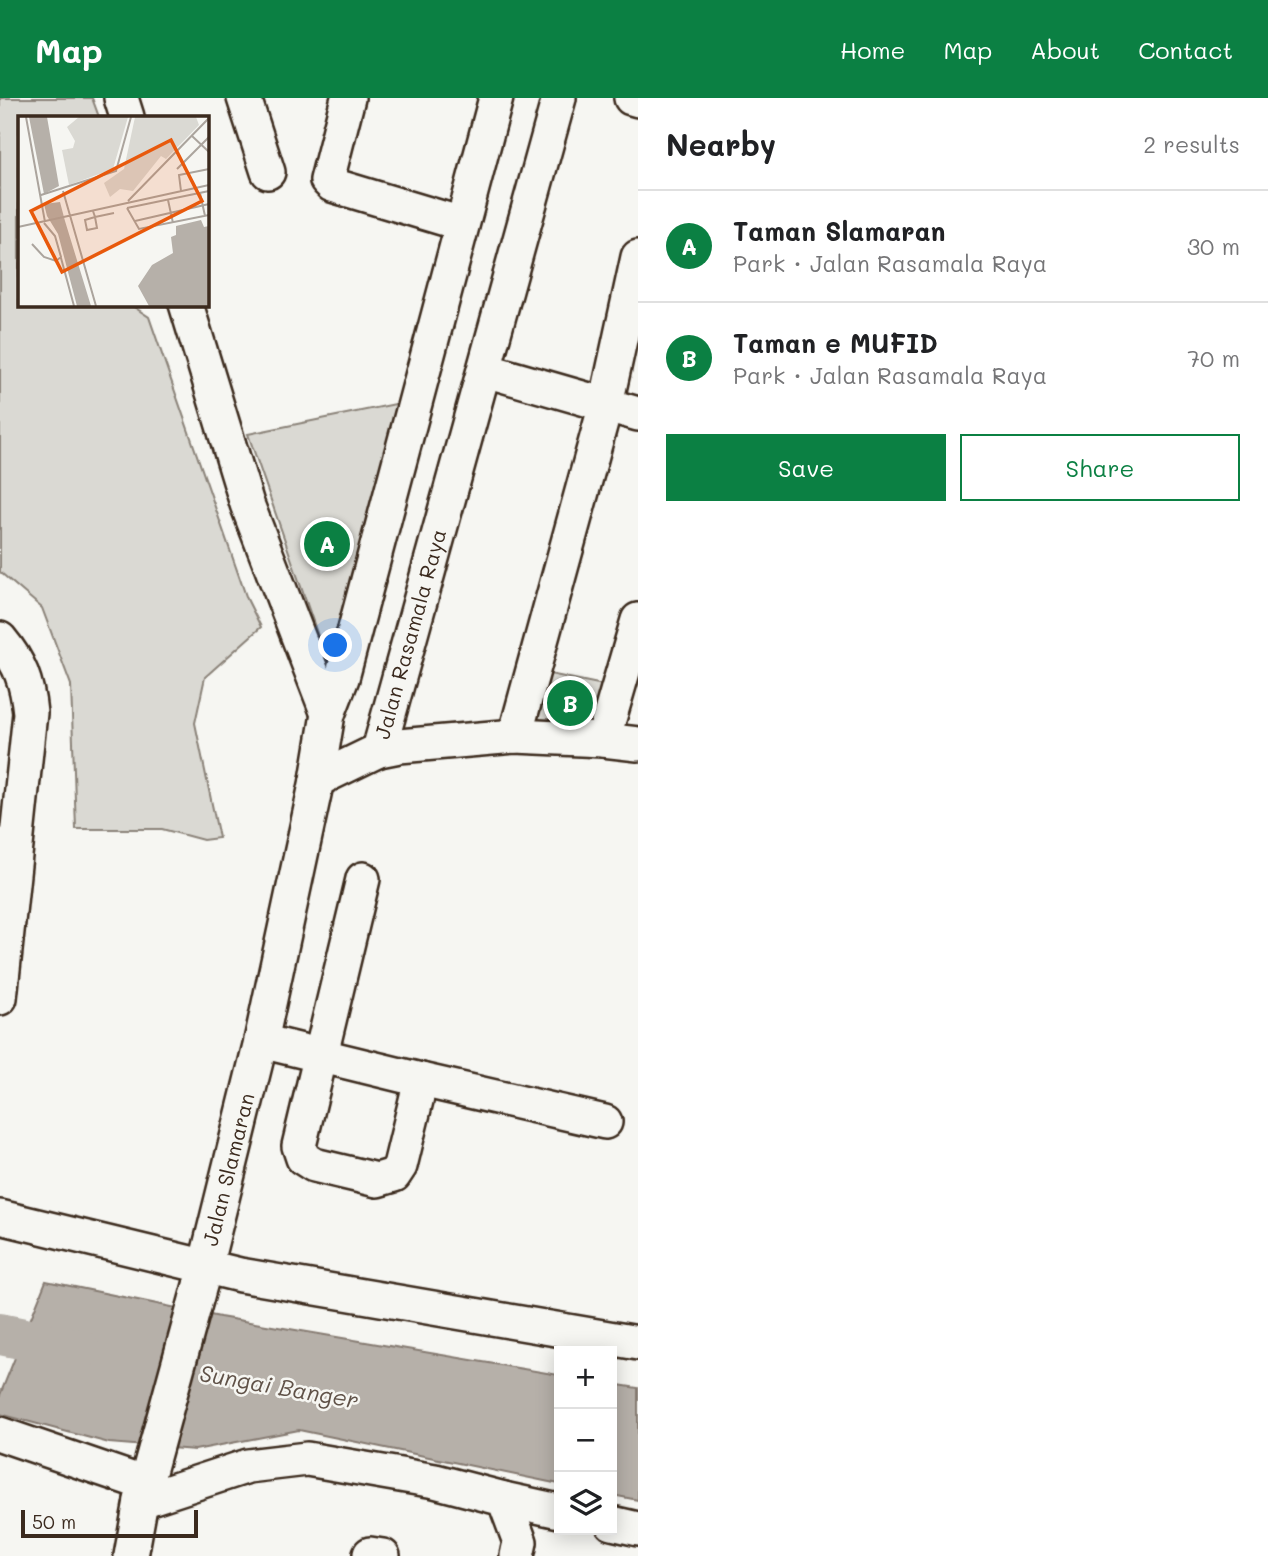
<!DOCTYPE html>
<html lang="en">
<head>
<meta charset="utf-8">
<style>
  body { margin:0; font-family:Mali,sans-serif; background:#f2f2f2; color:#202124 }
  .controls { position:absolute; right:21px; bottom:21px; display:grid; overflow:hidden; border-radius:0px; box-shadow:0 4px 18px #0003 }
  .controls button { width:63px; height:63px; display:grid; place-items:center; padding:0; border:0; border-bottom:2px solid #e0e0e0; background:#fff; color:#202124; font:35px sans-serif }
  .scale { position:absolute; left:21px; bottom:18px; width:177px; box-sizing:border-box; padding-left:7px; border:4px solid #3b2a1e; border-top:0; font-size:19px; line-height:24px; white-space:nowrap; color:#3b2a1e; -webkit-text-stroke:5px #f6f6f2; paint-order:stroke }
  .you { position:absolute; left:336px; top:548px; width:24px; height:24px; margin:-18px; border:5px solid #fff; border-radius:50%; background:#1a73e8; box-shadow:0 0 0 10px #1a73e833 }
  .badge { display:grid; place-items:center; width:46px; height:46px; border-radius:50%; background:#0b8043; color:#fff; font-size:23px; font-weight:700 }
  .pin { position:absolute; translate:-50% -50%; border:4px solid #fff; box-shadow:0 2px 7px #0006 }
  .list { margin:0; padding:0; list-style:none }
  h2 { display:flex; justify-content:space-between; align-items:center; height:91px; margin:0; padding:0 28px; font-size:30px }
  h2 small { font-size:23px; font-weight:400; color:#757577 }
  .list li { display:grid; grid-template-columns:46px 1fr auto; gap:21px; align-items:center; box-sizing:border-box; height:112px; padding:0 28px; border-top:2px solid #e0e0e0 }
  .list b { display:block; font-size:26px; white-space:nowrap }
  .list p { margin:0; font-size:23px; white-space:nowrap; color:#757577 }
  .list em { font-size:23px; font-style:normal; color:#757577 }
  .actions { display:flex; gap:14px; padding:21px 28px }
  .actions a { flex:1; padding:16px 0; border:2px solid #0b8043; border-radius:0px; text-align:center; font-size:24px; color:#0b8043 }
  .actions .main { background:#0b8043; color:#fff }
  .icon { flex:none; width:38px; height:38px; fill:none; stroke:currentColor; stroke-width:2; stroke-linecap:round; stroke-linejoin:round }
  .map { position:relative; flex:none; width:638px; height:1458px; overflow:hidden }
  header { display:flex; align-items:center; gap:42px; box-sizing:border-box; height:98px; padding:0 35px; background:#0b8043; color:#fff }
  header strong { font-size:33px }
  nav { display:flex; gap:38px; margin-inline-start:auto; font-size:24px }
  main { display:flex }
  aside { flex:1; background:#fff }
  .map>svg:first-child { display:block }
  .green { fill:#dad9d3; stroke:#8a8278; stroke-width:2 }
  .water { fill:#b6b0a9; stroke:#857a71; stroke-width:2 }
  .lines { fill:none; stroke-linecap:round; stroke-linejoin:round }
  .river { stroke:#b6b0a9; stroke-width:42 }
  .minor-casing { stroke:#3b2a1e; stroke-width:38 }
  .minor { stroke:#f6f6f2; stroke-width:33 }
  .labels { text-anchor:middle; stroke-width:5; stroke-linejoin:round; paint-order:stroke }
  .street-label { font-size:21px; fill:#3b2a1e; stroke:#f6f6f2 }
  .water-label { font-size:23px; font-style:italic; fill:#605248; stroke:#f6f6f2 }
  .inset-road { fill:none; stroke:#aba49d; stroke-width:2 }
  .view { fill:#e8590c; fill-opacity:0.15; stroke:#e8590c; stroke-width:3.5 }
  .inset-edge { fill:none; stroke:#3b2a1e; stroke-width:3.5 }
</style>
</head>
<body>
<header>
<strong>Map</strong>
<nav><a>Home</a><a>Map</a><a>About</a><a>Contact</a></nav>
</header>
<main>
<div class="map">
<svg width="638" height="1458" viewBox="0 0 638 1458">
  <rect width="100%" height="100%" fill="#f6f6f2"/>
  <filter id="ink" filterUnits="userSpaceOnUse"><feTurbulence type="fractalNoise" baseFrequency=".0143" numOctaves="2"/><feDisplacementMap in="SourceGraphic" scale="14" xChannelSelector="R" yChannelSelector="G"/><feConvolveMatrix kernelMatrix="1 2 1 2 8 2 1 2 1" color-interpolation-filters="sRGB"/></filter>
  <g filter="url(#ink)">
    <!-- green -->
    <path class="green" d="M0,0h92l7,19h-80v187l112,1 18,12 98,282 14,28 -56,50 -10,46 24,115 -16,2 -41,-11h-86l-5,-144 -29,-77 -42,-36z
      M405,304l-71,269 -10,-18 -76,-219z
      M540,574l73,15 -9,33 -26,14 -54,-3z"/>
    <!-- water -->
    <path class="water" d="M46,1183l174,36 339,58v109l-260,-54 -104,20 -86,-7 -109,-29v-19z
      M612,1286l26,4v112l-26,-5z"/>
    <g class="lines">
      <!-- river -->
      <path class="river" d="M0,1236l79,16"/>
      <!-- minor casing -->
      <g class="minor-casing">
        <g id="minor">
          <path d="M121,0l6,19"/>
          <path d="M244,0l24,74"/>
          <path d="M348,0l-21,82 5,5 130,39"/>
          <path d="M631,0l7,2"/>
          <path d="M186,206l61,200 81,210"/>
          <path d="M485,272l153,44"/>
          <path d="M0,541c20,24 27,43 30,74l-30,285"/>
          <path d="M515,638l91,-332 32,-147"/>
          <path d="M603,642l35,4"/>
          <path d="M379,652l20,-4 116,-10 88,4 35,-120"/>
          <path id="s1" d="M317,682l62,-30 180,-652"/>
          <path d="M261,943l160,39 -21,86 -6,9 -17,5 -63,-15 -11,-7 -4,-12 64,-267"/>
          <path d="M421,982l184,42"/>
          <path d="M0,1119l240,58 398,68"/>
          <path d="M0,1336l146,50"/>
          <path d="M504,1401l55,12"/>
          <path d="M141,1403l107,-35 59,-7 128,22 69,18 16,43 -3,14"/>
          <path d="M612,1425l26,6"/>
          <path d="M370,1456l13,2"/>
          <path id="s2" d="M131,1458l10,-55 64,-234 56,-226 56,-261 11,-66 14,-36 154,-580"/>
        </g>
      </g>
      <!-- minor -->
      <use href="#minor" class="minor"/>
    </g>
  </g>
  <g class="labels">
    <!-- street labels -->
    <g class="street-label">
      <text dy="7" stroke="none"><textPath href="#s1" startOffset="189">Jalan Rasamala Raya</textPath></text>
      <text dy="7" stroke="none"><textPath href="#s2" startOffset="399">Jalan Slamaran</textPath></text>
    </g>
    <!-- water labels -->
    <g class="water-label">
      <text transform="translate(279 1289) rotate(10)" y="8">Sungai Banger</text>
    </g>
  </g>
  <!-- overview -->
  <g transform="translate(18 18)">
    <rect width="191" height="191" fill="#f6f6f2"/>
    <path d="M61,1h49l-15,52 -44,16 -7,-35 11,-2 2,-7 -8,-14zM117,1h61l3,8 -33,34 -5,-3 -28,35 -13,-2 -10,8 -6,-14 20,-14z" fill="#dad9d3"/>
    <path d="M11,1h18l12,69 -15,8zM42,86l5,19 26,85h-14l-19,-72 -11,-18 -3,-12zM183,104l3,7 5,-1v80h-60l-11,-20 14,-21 21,-12 -2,-16 5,-2v-9z" fill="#b6b0a9"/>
    <path class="inset-road" d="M8,1l19,105M174,20l17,16M159,53l32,-32M45,75l33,115M163,75l-2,-16 30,-6M182,77l5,23M23,79l75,-24 15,-54M150,84l5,23M110,85l81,-83M109,92l12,21 70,-14M109,92l82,-17M75,95l2,6 2,11 -10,2 -2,-10 10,-3 19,-4M117,105l74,-17M0,111l191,-42M14,128l12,13 12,4 5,-4 -6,-21 -11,-13M43,142l13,48"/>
    <path class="view" d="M153,24l31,61 -140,71 -31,-61z"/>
    <rect width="191" height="191" class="inset-edge"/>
  </g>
</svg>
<div class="controls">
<button>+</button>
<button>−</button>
<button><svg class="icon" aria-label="layers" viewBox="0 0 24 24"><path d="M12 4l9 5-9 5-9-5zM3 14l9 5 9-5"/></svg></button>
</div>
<div class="scale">50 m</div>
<div class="you"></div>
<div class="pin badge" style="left:327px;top:446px">A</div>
<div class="pin badge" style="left:570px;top:605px">B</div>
</div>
<aside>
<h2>Nearby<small>2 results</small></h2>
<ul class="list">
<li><span class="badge">A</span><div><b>Taman Slamaran</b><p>Park · Jalan Rasamala Raya</p></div><em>30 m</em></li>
<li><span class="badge">B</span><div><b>Taman e MUFID</b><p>Park · Jalan Rasamala Raya</p></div><em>70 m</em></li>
</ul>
<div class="actions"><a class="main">Save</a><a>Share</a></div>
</aside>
</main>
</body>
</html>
